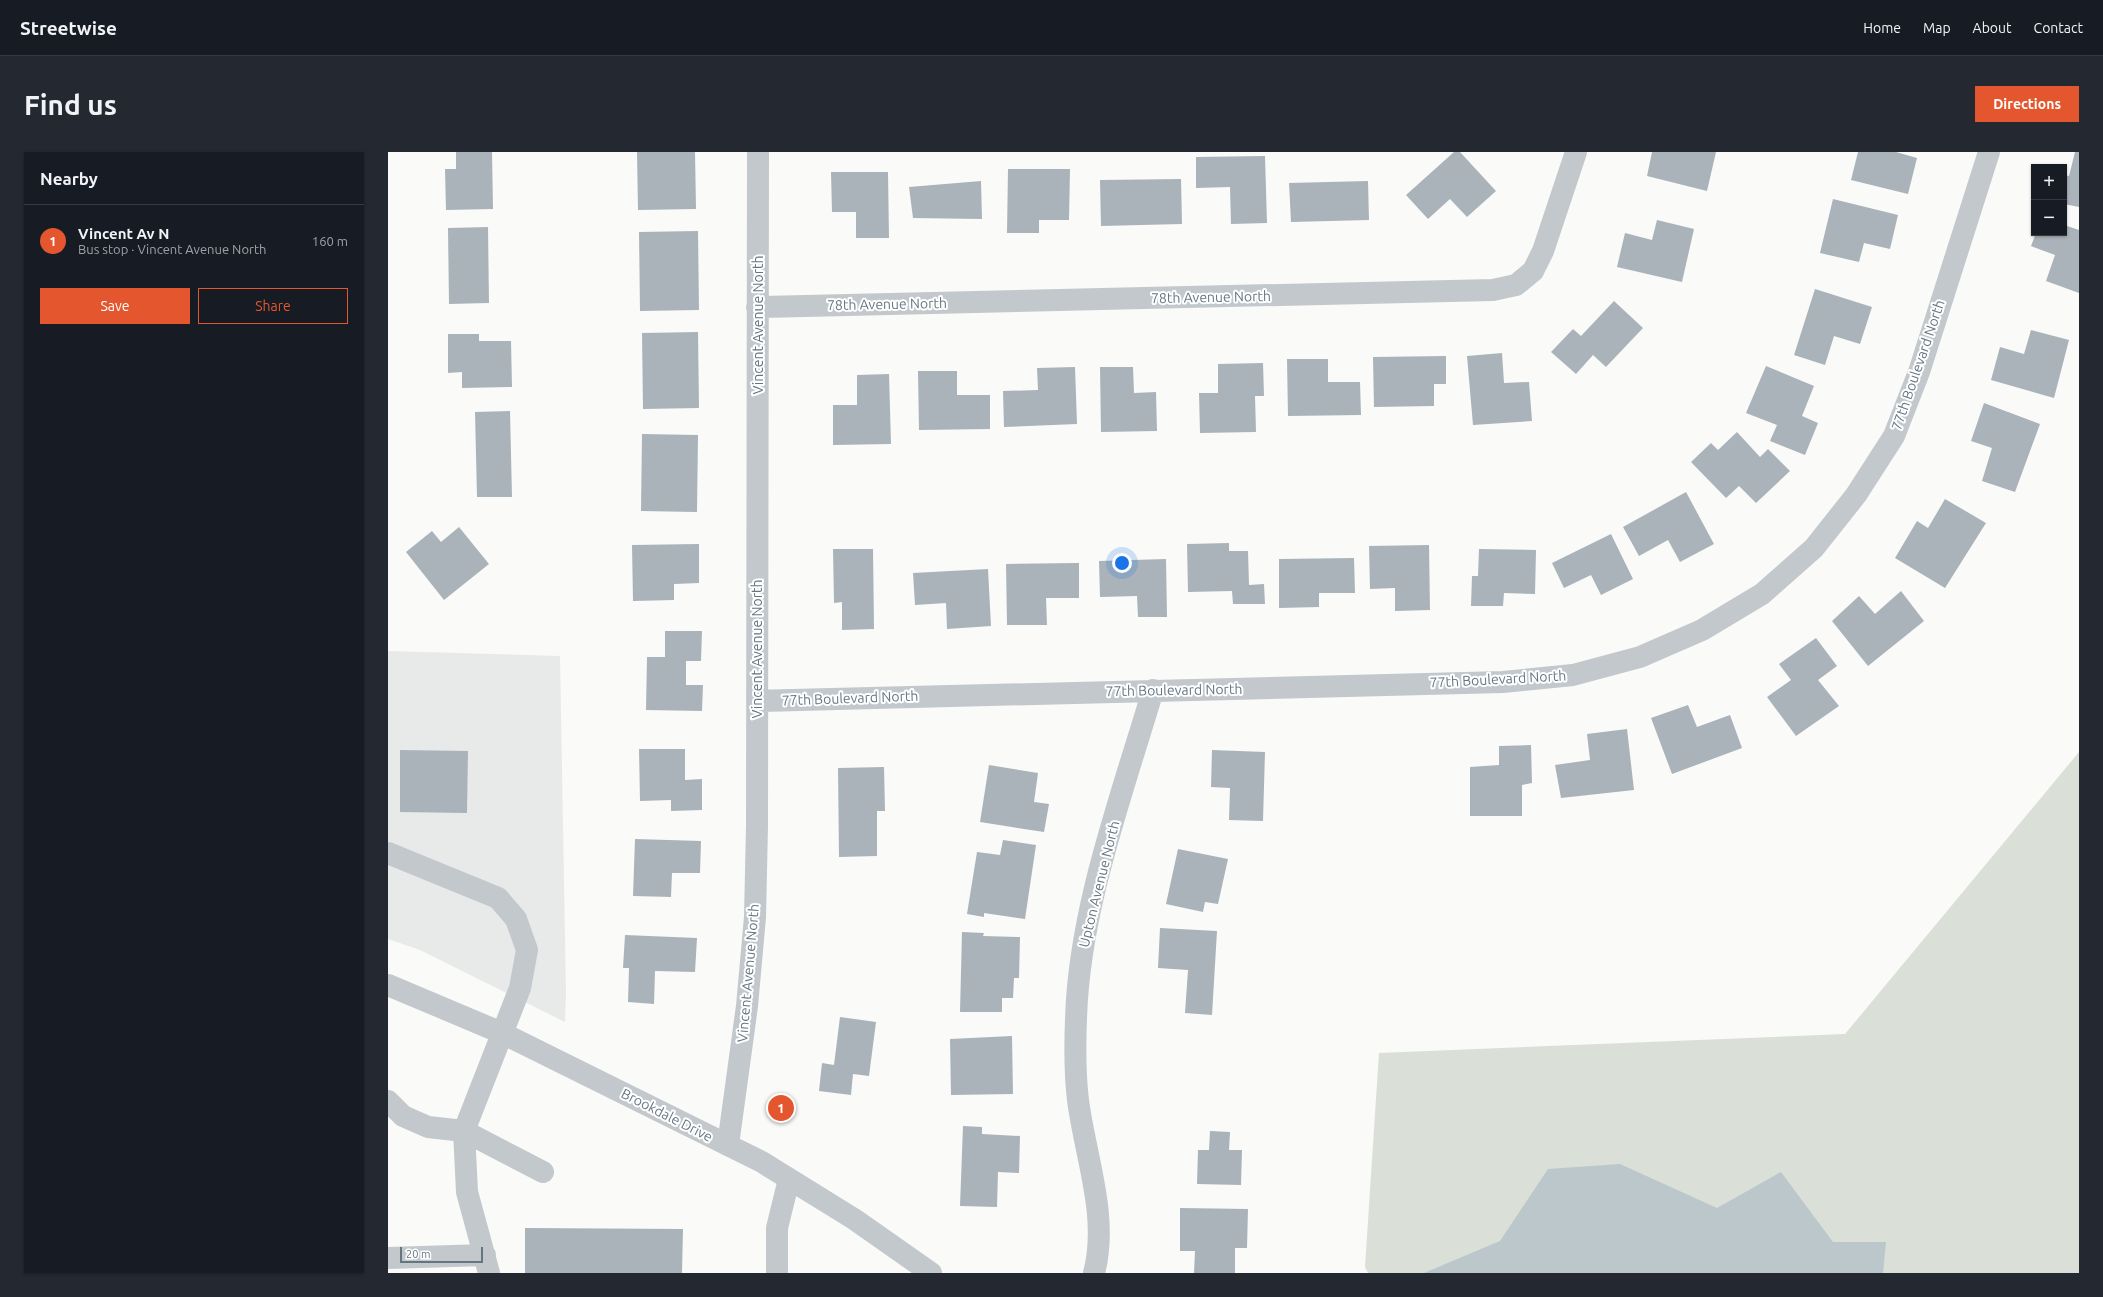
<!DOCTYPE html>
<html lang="en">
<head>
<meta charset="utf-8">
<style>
  body { margin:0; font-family:Ubuntu,sans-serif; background:#242831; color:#f1f3f6 }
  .controls { position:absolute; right:12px; top:12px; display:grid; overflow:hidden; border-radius:0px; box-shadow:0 1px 3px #0004 }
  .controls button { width:36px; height:36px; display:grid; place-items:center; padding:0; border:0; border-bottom:1px solid #363941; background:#171b24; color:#f1f3f6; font:20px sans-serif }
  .scale { position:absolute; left:12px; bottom:10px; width:83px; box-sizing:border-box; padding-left:4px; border:2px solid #657683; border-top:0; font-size:11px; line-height:14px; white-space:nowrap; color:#657683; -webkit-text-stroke:3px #fff; paint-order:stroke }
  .you { position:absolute; left:734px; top:411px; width:14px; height:14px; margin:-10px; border:3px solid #fff; border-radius:50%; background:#1a73e8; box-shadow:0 0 0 6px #1a73e833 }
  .badge { display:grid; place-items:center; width:26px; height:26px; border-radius:50%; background:#e4572e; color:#fff; font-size:13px; font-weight:700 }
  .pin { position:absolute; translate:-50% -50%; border:2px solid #fff; box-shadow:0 1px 4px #0006 }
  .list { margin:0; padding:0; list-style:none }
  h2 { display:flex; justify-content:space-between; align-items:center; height:52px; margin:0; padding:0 16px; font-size:17px }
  h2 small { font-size:13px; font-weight:400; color:#9ea1a6 }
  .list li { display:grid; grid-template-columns:26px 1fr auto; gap:12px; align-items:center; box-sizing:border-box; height:72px; padding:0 16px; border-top:1px solid #363941 }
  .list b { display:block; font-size:15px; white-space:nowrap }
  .list p { margin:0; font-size:13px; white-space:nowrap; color:#9ea1a6 }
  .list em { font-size:13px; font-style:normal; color:#9ea1a6 }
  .actions { display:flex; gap:8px; padding:12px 16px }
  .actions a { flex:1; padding:9px 0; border:1px solid #e4572e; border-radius:0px; text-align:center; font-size:14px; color:#e4572e }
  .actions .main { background:#e4572e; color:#fff }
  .map { position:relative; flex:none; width:1691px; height:1121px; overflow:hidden; border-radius:0px }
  header { display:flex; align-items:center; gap:24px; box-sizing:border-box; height:56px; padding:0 20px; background:#171b24; border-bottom:1px solid #363941 }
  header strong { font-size:19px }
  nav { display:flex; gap:22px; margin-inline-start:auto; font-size:14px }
  .intro { display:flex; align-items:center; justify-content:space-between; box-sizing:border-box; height:96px; padding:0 24px }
  h1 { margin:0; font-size:28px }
  .button { padding:10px 18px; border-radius:0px; background:#e4572e; color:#fff; font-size:14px; font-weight:700 }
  main { display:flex; gap:24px; padding:0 24px }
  aside { flex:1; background:#171b24; border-radius:0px; box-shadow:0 1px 3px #0004 }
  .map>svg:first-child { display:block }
  .built { fill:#e8e9e9 }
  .green { fill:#dadfd7 }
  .water { fill:#bbc7cb }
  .building { fill:#aab3b9 }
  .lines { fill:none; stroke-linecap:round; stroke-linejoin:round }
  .minor { stroke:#c3c8cc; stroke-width:22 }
  .labels { text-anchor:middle; stroke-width:4; stroke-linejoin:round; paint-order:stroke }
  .street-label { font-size:14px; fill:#657683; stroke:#fff }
</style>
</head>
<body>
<header>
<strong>Streetwise</strong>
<nav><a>Home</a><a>Map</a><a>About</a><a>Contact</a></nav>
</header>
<div class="intro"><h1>Find us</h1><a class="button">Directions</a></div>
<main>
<aside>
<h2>Nearby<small></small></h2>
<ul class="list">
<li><span class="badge">1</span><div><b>Vincent Av N</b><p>Bus stop · Vincent Avenue North</p></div><em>160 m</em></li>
</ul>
<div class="actions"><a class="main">Save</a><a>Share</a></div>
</aside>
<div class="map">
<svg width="1691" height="1121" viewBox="0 0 1691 1121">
  <rect width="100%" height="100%" fill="#fafaf8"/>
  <!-- built -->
  <path class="built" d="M0,499l172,5 6,339 -1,27 -145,-72 -32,-11z"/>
  <!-- green -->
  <path class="green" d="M1691,600v521h-711l-3,-6 14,-214 466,-19z"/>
  <!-- water -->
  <path class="water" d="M1232,1012l97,44 64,-36 52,70h53l-3,31h-459l76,-32 48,-72z"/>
  <!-- building -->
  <path class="building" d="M68,0h36l1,57 -47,1 -1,-41h11z
    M249,0h58l1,57 -58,1z
    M1066,0h6l36,39 -29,26 -17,-18 -22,20 -22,-24z
    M1264,0h64l-9,39 -60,-15z
    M1470,0h38l21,6 -9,36 -57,-14z
    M1687,0h4v55l-15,-3v-29l5,1z
    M877,4l2,67 -36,1 -1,-37 -34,1v-31z
    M620,17h62l-1,51h-30v13h-32z
    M443,20h57l1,66h-33v-26h-24z
    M793,27l1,45 -81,2 -1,-46z
    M593,29l1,38 -69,-1 -4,-31z
    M980,29l1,39 -78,2 -2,-39z
    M1445,47l65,16 -8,34 -26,-6 -5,19 -39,-9z
    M1269,68l37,9 -12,53 -65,-15 8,-34 27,7z
    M1676,73l15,5v63l-33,-12 9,-26 -24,-9 5,-13h28z
    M100,75l1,76 -40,1 -1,-76z
    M310,79l1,79 -59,1 -1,-79z
    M1427,137l57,18 -12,37 -26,-8 -9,29 -31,-10z
    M1226,149l29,27 -37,39 -13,-12 -17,19 -25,-22 22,-23 8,7z
    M1643,178l38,10 -15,58 -63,-18 9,-33 24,7z
    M310,180l1,76 -56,1 -1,-76z
    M60,182h31v7h32l1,46 -50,1v-16l-14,1z
    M1114,201l2,30 25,-1 3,39 -59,4 -6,-69z
    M1058,204v28h-12v22l-60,1 -1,-50z
    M899,207h41v23h32l1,33 -73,1z
    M875,211l1,33h-9l1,36 -56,1 -1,-40h19v-29z
    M1378,214l48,20 -12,30 16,7 -13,32 -35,-14 7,-16 -31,-12z
    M687,215l2,57 -73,3 -1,-36 35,-1 -1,-22z
    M712,215h33l1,26 22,-1 1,39 -56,1z
    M530,219h39v24h33v34l-71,1z
    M501,222l2,70 -58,1v-40h24v-30z
    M1596,251l56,21 -25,68 -33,-11 10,-33 -21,-7z
    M122,259l2,86h-35l-2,-85z
    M1349,280l23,25 8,-8 22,22 -34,32 -17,-17 -13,12 -35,-36 20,-19 7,7z
    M254,282l56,1 -1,77 -56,-1z
    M1298,340l28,52 -34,18 -12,-22 -29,16 -16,-29z
    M1557,347l41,24 -41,65 -50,-30 22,-37 11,7z
    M71,375l30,37 -45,36 -38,-48 26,-21 9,11z
    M1223,382l22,45 -32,16 -10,-20 -27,13 -12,-25z
    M841,391v8h19l1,34 15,-1 1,20h-32l-1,-13 -44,1 -1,-48z
    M311,392v39l-25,1v16l-41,1 -1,-56z
    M1041,393l1,65 -35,1v-23l-25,1 -1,-43z
    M445,397h40l1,80 -32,1v-28l-8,1z
    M1091,397l57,1 -1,44 -31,-1 -1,13h-32l1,-30h6z
    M966,406l1,35h-36v14l-40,1v-49z
    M778,407l1,58h-29l-1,-21 -37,1 -1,-36z
    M691,411v35h-33l1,27h-40l-1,-61z
    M600,417l3,57 -44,3 -1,-26 -31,2 -2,-32z
    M1513,439l23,30 -56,45 -36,-45 27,-25 16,18z
    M277,479h37l-1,30h-15v24h17l-1,26 -56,-1 1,-53h18z
    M1428,486l21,28 -19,14 21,26 -43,30 -29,-39 24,-17 -12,-16z
    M1300,553l9,22 33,-12 12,33 -70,26 -21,-56z
    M1239,577l7,61 -73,8 -6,-33 35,-5 -3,-26z
    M1143,593l1,38 -10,2v31h-52v-49l29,-2v-19z
    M251,597h46v31l17,-1v31l-31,1v-11l-31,1z
    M12,598l68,1 -1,62 -67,-1z
    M824,598l53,2 -2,69 -34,-1 1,-32 -19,-1z
    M601,613l49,8 -4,29 15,2 -5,28 -64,-10z
    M496,615l1,44h-8v45l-38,1 -1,-89z
    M247,687l66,2 -1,32h-28l-1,24 -38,-1z
    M615,688l33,5 -11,74 -41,-6v4l-17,-3 10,-62 23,3z
    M790,697l50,10 -10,45 -13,-2 -2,10 -37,-8z
    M772,776l57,3 -5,84 -27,-2 3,-43 -30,-2z
    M574,780l22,1 -1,3 37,1 -1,41h-5l-1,20h-11v14h-42z
    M237,783l72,3 -2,34 -40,-1 -1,33 -26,-2 1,-34h-6z
    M452,865l36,5 -7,54 -16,-2 -2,21 -32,-4 3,-28 12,2z
    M624,884l1,58 -62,1 -1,-56z
    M575,974l19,1v7l38,2 -1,37 -21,-1 -1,35 -37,-1z
    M822,979l20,1 -1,18h13l-1,35 -44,-1 1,-34h11z
    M792,1056l68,1 -1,39h-12v25h-41l1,-22h-15z
    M137,1076l158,1 -1,44h-157z"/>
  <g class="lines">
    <!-- minor -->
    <path class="minor" d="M369,155l736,-17 23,-5 17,-14 10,-20 33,-99
      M369,549l746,-19 70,-7 67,-18 62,-27 60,-36 52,-46 42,-53 38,-59 25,-64 70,-220
      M0,701l110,45 18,21 11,31 -7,38 -56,143 3,61 22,81
      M0,833l114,48 260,129 92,57 77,54
      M0,949l15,15 25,11 36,4 79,41
      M340,993l19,-139 8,-89 2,-91 1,-674
      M0,1106l97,-3
      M389,1121v-45l12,-49
      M706,1121c15,-57 -9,-117 -16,-173 -3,-25 -3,-56 -2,-81 3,-110 46,-224 77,-329"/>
  </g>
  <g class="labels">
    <!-- street labels -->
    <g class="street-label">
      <text transform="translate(823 145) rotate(-1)" y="5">78th Avenue North</text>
      <text transform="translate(499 152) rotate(-1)" y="5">78th Avenue North</text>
      <text transform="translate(370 173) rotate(-90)" y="5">Vincent Avenue North</text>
      <text transform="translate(1530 213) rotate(-71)" y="5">77th Boulevard North</text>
      <text transform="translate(369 497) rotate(-90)" y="5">Vincent Avenue North</text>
      <text transform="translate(1110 527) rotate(-3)" y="5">77th Boulevard North</text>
      <text transform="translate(786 538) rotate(-1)" y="5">77th Boulevard North</text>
      <text transform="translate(462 546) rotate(-2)" y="5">77th Boulevard North</text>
      <text transform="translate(711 732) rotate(-76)" y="5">Upton Avenue North</text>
      <text transform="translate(360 821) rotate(-85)" y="5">Vincent Avenue North</text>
      <text transform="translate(279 963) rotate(27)" y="5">Brookdale Drive</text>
    </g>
  </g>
</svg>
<div class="controls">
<button>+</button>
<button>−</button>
</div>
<div class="scale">20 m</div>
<div class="you"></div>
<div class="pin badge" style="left:393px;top:956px">1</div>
</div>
</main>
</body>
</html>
